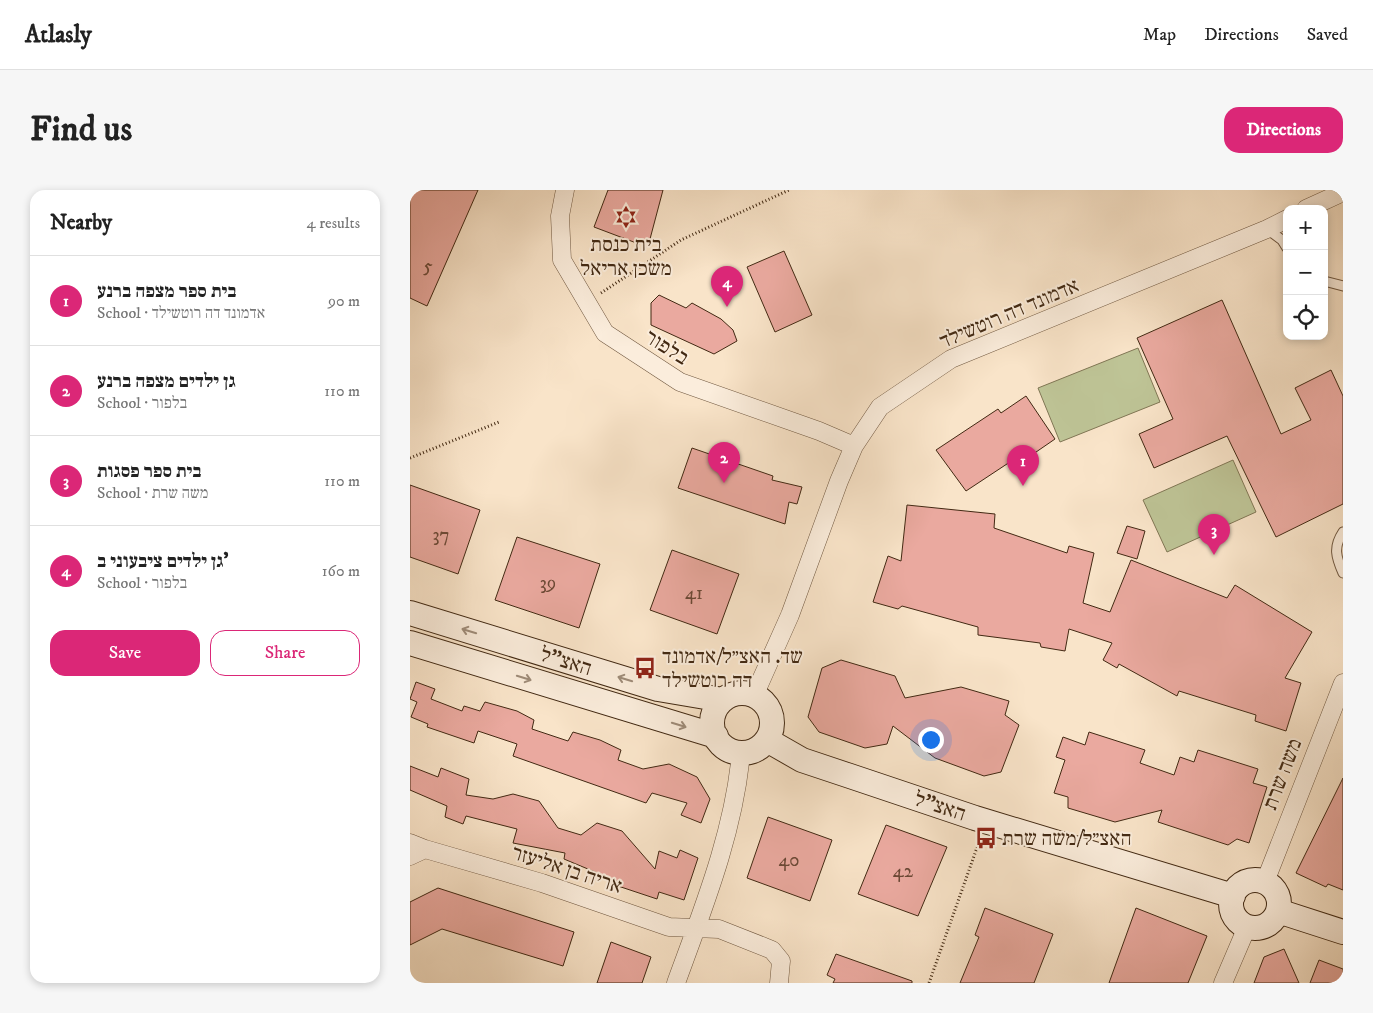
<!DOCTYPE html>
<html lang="en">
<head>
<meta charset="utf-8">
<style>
  body { margin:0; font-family:"IM FELL DW Pica","Frank Ruhl Libre",serif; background:#f6f6f6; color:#222 }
  .controls { position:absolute; right:15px; top:15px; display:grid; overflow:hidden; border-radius:10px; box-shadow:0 2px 8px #0003 }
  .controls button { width:45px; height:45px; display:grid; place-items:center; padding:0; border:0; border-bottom:1px solid #e0e0e0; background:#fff; color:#222; font:25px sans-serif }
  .you { position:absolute; left:520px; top:549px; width:18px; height:18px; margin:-12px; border:4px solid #fff; border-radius:50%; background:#1a73e8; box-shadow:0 0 0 8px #1a73e833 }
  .badge { display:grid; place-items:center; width:32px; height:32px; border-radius:50%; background:#db2777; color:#fff; font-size:16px; font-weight:700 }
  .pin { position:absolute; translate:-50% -41px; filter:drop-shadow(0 1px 2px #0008) }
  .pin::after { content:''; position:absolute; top:26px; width:18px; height:15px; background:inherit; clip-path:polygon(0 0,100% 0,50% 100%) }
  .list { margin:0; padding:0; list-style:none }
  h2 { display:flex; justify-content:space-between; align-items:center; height:65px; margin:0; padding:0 20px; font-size:21px }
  h2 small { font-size:16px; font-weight:400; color:#767676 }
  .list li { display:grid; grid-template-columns:32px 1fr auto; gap:15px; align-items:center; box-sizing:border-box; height:90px; padding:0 20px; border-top:1px solid #e0e0e0 }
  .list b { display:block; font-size:19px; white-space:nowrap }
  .list p { margin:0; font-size:16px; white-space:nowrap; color:#767676 }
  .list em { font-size:16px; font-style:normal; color:#767676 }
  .actions { display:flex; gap:10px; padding:15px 20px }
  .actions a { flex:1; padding:11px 0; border:1px solid #db2777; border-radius:15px; text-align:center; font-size:18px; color:#db2777 }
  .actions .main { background:#db2777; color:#fff }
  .icon { flex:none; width:28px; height:28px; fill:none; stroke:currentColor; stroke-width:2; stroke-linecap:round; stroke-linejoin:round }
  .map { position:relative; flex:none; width:933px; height:793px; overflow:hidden; border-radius:15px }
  header { display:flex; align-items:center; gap:30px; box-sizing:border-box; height:70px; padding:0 25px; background:#fff; border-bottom:1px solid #e0e0e0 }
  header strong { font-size:24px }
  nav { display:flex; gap:28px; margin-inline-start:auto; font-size:18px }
  .intro { display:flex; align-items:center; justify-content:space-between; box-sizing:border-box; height:120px; padding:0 30px }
  h1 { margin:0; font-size:35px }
  .button { padding:12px 22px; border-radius:15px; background:#db2777; color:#fff; font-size:18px; font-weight:700 }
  main { display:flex; gap:30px; padding:0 30px }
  aside { flex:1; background:#fff; border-radius:15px; box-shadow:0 2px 8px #0003 }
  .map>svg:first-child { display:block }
  .green { fill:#bec496; stroke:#807654 }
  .building { fill:#eaa99f; stroke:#422913 }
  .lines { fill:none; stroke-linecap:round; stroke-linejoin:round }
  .lane-casing { stroke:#705840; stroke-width:11 }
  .street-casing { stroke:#705840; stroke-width:19 }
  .secondary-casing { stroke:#422913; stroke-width:26 }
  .path { stroke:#422913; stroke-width:3; stroke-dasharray:1 2.5; stroke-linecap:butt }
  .lane { stroke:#fbeddc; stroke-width:9 }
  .street { stroke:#fbeddc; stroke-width:18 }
  .secondary { stroke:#fbeddc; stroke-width:24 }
  .oneway { stroke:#9e8b78 }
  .labels { text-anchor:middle; stroke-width:4; stroke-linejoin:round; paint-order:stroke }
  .number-label { font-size:19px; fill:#6c4936 }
  .poi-label { font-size:21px; fill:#422913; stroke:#fbeddc; text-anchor:start }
  .street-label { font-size:21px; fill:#422913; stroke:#fbeddc }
</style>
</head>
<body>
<header>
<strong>Atlasly</strong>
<nav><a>Map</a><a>Directions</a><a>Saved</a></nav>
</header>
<div class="intro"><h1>Find us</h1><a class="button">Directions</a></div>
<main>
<aside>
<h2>Nearby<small>4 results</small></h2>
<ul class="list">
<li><span class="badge">1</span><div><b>בית ספר מצפה ברנע</b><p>School · אדמונד דה רוטשילד</p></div><em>90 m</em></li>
<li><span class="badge">2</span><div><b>גן ילדים מצפה ברנע</b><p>School · בלפור</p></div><em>110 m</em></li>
<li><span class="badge">3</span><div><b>בית ספר פסגות</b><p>School · משה שרת</p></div><em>110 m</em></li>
<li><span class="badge">4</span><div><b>גן ילדים ציבעוני ב'</b><p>School · בלפור</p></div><em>160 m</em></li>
</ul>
<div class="actions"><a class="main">Save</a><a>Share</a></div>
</aside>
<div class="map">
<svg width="933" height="793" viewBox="0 0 933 793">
  <rect width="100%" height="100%" fill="#f9e4c9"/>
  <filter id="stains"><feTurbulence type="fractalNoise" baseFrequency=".004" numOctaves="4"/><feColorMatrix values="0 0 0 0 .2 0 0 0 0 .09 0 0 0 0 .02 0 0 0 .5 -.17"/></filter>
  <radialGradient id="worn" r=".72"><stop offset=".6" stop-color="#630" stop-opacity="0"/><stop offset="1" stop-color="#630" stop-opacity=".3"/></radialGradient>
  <!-- green -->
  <path class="green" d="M728,158l22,54 -100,40 -22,-54z
    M823,270l23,52 -89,40 -24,-52z"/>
  <!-- building -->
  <path class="building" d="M0,0h68l-51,116 -17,-8z
    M198,0h55l-13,49 -11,5 -45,-17z
    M374,61l28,64 -37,17 -28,-65z
    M249,105l27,13 6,-5 29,16 12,11 4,11 -23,13 -63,-29v-22z
    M812,110l59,134 30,-14 -16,-32 36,-18 12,26v108l-67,33 -49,-101 -73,32 -15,-34 34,-15 -36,-81z
    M616,206l29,43 -32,22 -4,-5 -53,35 -30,-41 62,-41 3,4z
    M282,258l81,28 -1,4 30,7 -5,17 -8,-2 -4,22 -107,-36z
    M0,295l70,25 -22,64 -48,-17z
    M497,315l88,9 -1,14 73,25 2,-7 25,7 -11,50 27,9 21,-52 96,38 8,-13 77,47 -27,46 16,5 -15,48 -31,-10 1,-6 -77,-24 -2,5 -58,-32 -2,4 -14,-8 9,-17 -43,-14 -4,22 -24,-4 -1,-4 -62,-8v-8l-76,-21 -4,3 -25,-7 15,-46 13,5z
    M717,336l18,5 -8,28 -20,-6z
    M107,347l83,27 -21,64 -84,-28z
    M262,360l67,24 -22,60 -67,-24z
    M431,470l54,16 10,22 56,-11 48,14 -4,14 14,10 -18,47 -17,4 -49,-18 -42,-32 -6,18 -22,4 -46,-16 -11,-15 14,-49z
    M6,492l19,7 -4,10 31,12 2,-5 16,5 5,-9 32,9 17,9 -2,9 36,12 5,-9 27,8 21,10 -3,10 25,9 26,-5 28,13 13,22 -9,24 -20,-8 6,-12 -35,-10 -6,10 -133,-47 4,-12 -39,-13 -4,12 -47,-16 1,-3 -17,-7 6,-15 -7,-3z
    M679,542l56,18 -5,13 34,12 6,-18 14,5 4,-12 60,19 -5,14 14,4 -18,56 -12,-4 -9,6 -70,-23 4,-12 -47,12 -47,-14v-11l-14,-4 11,-33 -9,-3 7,-20 22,8z
    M0,576l28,11 3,-9 28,11 -3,16 27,4 20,-5 26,7 19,27 23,7 16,-12 25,8 33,38 4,-18 18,7 3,-8 18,8 -14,42 -25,-8 -2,7 -39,-13 1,-4 -55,-23 1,-6 -52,-10 4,-14 -51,-13 -3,8 -18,-7 2,-11 -37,-16z
    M933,588v112l-15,-6 -2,3 -30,-14z
    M358,627l64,23 -22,61 -63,-23z
    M476,635l61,22 -29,69 -60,-22z
    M28,698l136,44 -11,34 -121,-37 -32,16v-43z
    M575,718l68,26 -19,49h-74l19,-46 -4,-2z
    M726,718l71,28 -19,47h-79z
    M201,752l40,15 -9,26h-45z
    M874,759l15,34h-45l10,-26z
    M426,764l76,27v2h-79l2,-4 -8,-4z
    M909,770l24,9v14h-33z"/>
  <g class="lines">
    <!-- lane casing -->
    <g class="lane-casing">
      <path id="lane" d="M857,39l15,11 5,8
        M914,91l19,5
        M933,342c-10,15 -7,25 0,41"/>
    </g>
    <!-- street casing -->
    <g class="street-casing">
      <path id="street" d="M155,0l-5,26 2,44 43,73 75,49 139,49 35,15
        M896,19l37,-17
        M344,506l36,-81 49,-134 15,-35 26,-39 71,-48 316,-130 20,-10
        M0,653l15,6 -15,7
        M15,659l117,34 127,44 50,2 53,21 9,11 -2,22
        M855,692l78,-199
        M266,793c27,-74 58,-151 65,-230
        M813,793l24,-56"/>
    </g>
    <!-- secondary casing -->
    <g class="secondary-casing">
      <path id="secondary" d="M0,423l248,76 65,11
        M0,453l306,93
        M302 533a30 30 0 1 1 60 0a30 30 0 1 1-60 0Z
        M357,550l35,20 48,16 125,42 258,78
        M821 714a24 24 0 1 1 48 0a24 24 0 1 1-48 0Z
        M868,721l65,21"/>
    </g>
    <!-- path -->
    <path class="path" d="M191,103l80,-53 108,-50
      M0,268l89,-36
      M519,793l50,-141"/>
    <!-- lane -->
    <use href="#lane" class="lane"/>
    <!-- street -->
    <use href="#street" class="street"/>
    <!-- secondary -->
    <use href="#secondary" class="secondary"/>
  </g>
  <!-- one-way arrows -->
  <defs><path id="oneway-shaft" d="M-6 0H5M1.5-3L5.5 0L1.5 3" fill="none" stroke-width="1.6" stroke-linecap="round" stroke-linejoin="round" transform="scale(1.25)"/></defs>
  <g class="oneway">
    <use href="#oneway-shaft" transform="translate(59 441) rotate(-163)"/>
    <use href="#oneway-shaft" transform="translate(114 488) rotate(17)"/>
    <use href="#oneway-shaft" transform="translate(215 489) rotate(-163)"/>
    <use href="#oneway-shaft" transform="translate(269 535) rotate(17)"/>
  </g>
  <!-- icons -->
  <defs>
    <g id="synagogue-bare" transform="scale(1.725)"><path d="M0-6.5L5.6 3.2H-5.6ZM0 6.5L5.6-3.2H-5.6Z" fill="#8f2418" stroke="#fbeddc" stroke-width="2.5" paint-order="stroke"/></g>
    <g id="bus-bare" transform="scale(1.725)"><path d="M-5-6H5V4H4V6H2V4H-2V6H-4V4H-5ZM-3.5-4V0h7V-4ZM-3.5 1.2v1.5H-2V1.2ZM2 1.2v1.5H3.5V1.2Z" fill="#8f2418" stroke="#fbeddc" stroke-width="2.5" paint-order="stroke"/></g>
  </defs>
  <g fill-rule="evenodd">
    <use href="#synagogue-bare" x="216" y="27"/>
    <use href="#bus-bare" x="235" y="478"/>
    <use href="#bus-bare" x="576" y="648"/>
  </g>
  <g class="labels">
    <!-- number labels -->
    <g class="number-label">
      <text x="18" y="82">5</text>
      <text x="31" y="351">37</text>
      <text x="138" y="399">39</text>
      <text x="284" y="409">41</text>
      <text x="379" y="676">40</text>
      <text x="493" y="687">42</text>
    </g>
    <!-- poi labels -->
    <g class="poi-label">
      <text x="216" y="61" text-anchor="middle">בית כנסת<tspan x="216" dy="24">משכן אריאל</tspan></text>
      <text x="252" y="473">שד. האצ״ל/אדמונד<tspan x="252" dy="24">דה רוטשילד</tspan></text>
      <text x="592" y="655">האצ״ל/משה שרת</text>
    </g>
    <!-- street labels -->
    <g class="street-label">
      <text transform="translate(599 123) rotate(-23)" y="7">אדמונד דה רוטשילד</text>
      <text transform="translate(257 157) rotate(32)" y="7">בלפור</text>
      <text transform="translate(156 471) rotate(17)" y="7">האצ"ל</text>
      <text transform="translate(872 584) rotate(-69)" y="7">משה שרת</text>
      <text transform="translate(530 616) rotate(18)" y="7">האצ"ל</text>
      <text transform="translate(157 679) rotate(18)" y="7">אריה בן אליעזר</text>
    </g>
  </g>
  <rect width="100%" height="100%" filter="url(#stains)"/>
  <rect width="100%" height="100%" fill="url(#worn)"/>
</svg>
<div class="controls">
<button>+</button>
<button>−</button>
<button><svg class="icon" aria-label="locate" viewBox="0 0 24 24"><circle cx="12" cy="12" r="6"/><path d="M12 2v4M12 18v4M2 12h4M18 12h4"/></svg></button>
</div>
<div class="you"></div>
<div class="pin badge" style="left:613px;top:296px">1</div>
<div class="pin badge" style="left:314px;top:293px">2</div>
<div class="pin badge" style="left:804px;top:365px">3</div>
<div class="pin badge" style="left:317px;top:117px">4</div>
</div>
</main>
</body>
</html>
